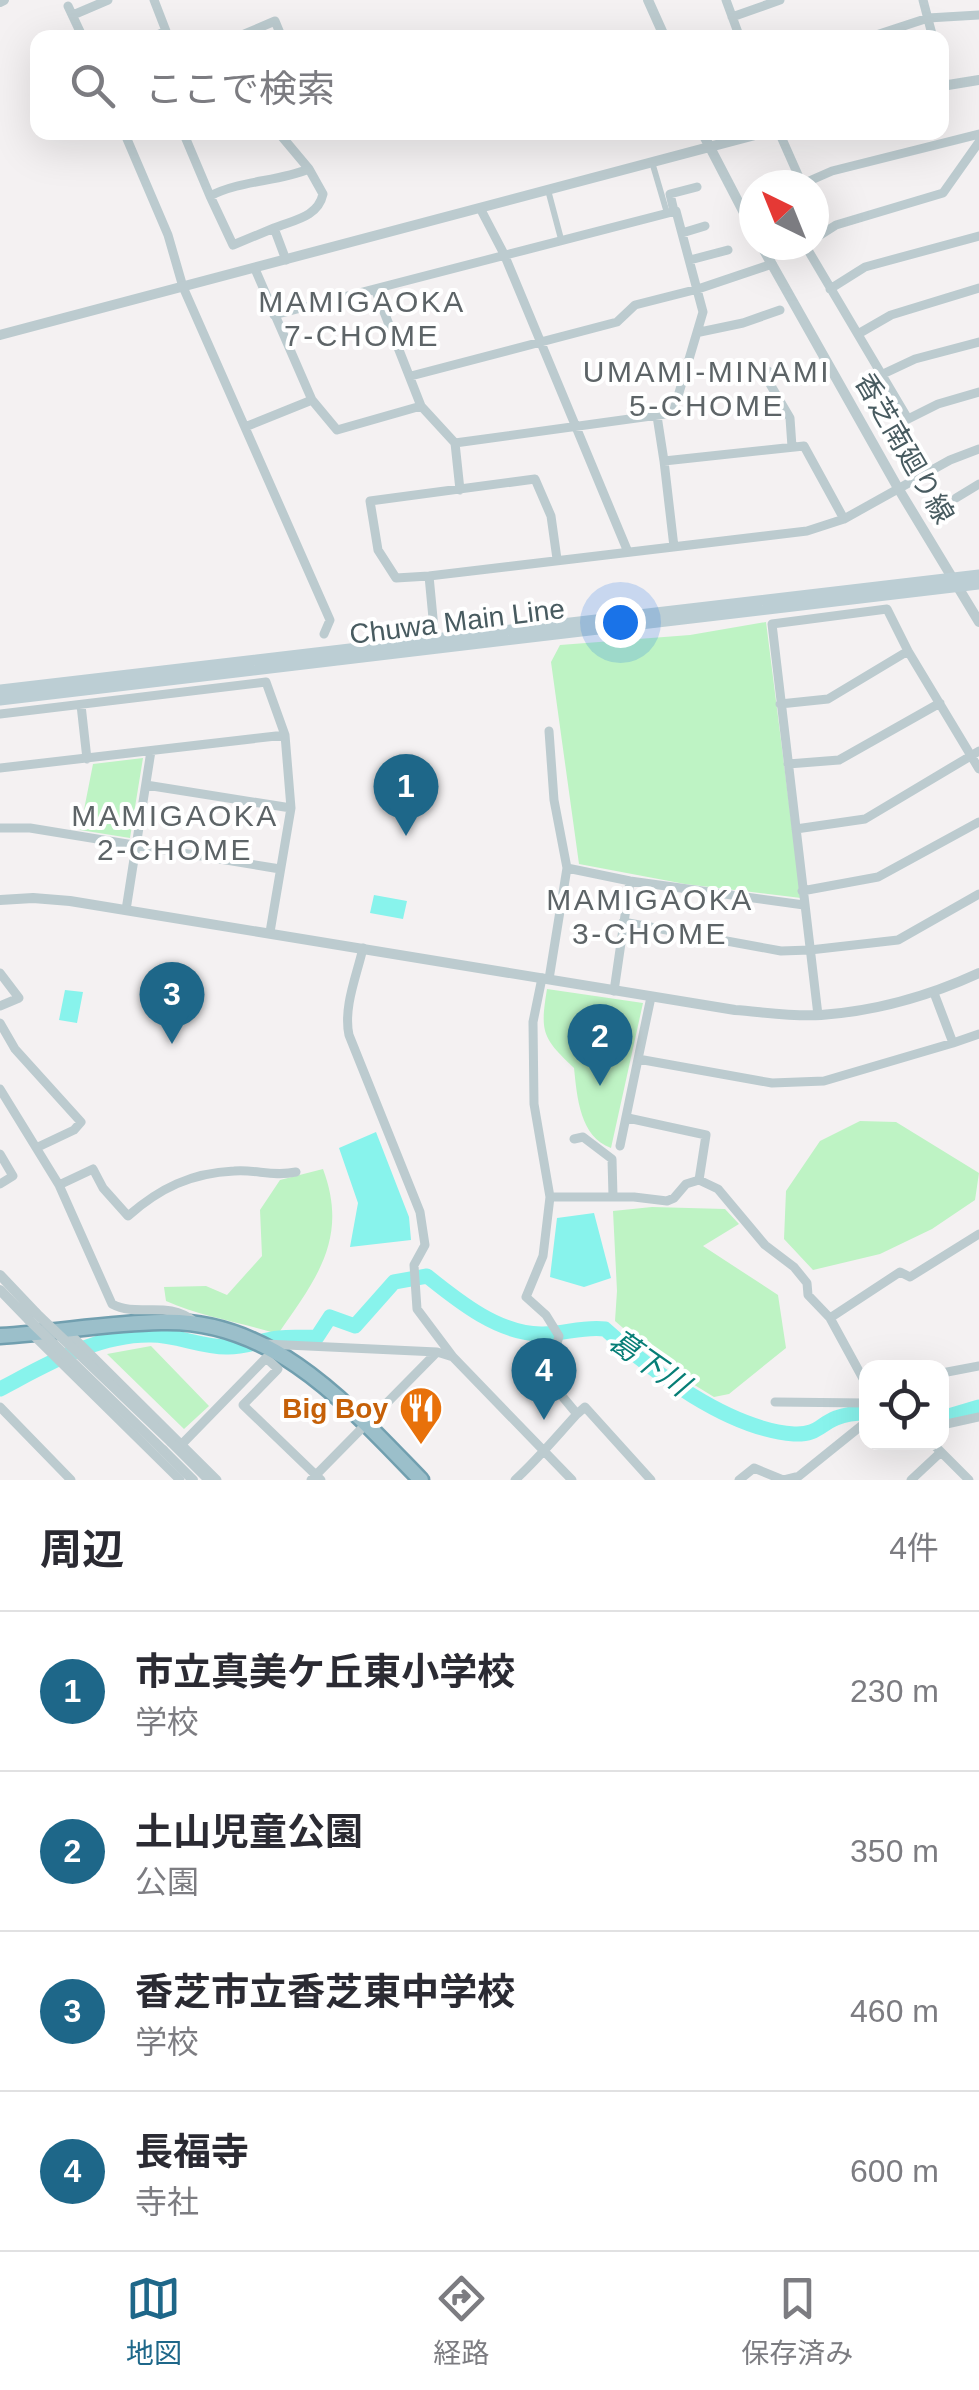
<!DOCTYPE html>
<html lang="ja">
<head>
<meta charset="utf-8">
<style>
  body { margin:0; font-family:Arial,"Noto Sans JP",sans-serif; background:#f2f2f3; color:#2b2b33 }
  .controls { position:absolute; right:30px; bottom:30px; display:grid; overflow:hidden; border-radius:20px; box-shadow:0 10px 40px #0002 }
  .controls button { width:90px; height:90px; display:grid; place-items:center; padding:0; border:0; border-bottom:2px solid #e1e1e2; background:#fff; color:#2b2b33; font:50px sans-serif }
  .compass { position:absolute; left:739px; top:170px; width:90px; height:90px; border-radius:50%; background:#fff; box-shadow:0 10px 40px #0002; rotate:317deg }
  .you { position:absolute; left:620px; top:622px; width:35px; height:35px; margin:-25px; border:8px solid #fff; border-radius:50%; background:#1a73e8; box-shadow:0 0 0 15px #1a73e833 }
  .badge { display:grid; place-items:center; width:65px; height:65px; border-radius:50%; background:#1e6789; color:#fff; font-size:32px; font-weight:700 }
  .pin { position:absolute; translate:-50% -82px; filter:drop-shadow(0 2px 5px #0008) }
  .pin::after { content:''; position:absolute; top:52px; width:35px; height:30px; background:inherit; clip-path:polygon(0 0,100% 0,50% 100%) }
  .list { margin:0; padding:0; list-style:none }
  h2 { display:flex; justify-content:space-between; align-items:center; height:130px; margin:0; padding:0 40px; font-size:42px }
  h2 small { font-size:32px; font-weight:400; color:#7c7c81 }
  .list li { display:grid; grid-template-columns:65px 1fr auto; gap:30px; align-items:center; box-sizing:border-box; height:160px; padding:0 40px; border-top:2px solid #e1e1e2 }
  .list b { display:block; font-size:38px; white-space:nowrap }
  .list p { margin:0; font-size:32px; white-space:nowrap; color:#7c7c81 }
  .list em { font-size:32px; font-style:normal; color:#7c7c81 }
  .icon { flex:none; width:55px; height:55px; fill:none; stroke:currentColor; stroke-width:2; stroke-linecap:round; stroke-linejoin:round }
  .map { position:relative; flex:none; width:979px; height:1480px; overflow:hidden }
  .search { position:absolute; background:#fff; box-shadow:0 10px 40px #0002; left:30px; right:30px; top:30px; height:110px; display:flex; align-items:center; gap:25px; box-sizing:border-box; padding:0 35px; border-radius:20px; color:#7c7c81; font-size:38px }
  .sheet { height:770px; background:#fff }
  nav { display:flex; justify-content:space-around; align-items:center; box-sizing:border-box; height:140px; border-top:2px solid #e1e1e2; background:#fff; font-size:28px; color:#7c7c81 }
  nav a { display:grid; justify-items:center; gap:5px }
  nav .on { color:#1e6789 }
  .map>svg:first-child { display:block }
  .green { fill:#bef3c4 }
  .water { fill:#88f3ec }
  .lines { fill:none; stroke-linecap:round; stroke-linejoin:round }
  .river { stroke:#88f3ec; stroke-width:15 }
  .trunk-casing { stroke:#719faf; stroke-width:19 }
  .pedestrian { stroke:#bccbcf; stroke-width:6 }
  .minor { stroke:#bccbcf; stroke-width:9 }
  .tertiary { stroke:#bccbcf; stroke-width:10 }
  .secondary { stroke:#bcced4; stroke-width:11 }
  .trunk { stroke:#9bbfca; stroke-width:14 }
  .tertiary-bridge { stroke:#bccbcf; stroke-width:10 }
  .labels { text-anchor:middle; stroke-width:8; stroke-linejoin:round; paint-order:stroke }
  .street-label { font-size:28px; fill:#485b60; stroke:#fff }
  .food-label { font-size:28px; font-weight:bold; fill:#c56008; stroke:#fff; text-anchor:end }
  .neighbourhood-label { font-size:30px; letter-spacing:2.5px; fill:#5d6467; stroke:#fff }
  .water-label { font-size:30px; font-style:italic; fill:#077e76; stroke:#fff }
</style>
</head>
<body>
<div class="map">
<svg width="979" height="1480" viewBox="0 0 979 1480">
  <rect width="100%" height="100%" fill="#f4f1f2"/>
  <!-- green -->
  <path class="green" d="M766,622l35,276 -116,-14 -106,-20 -28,-202 9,-17 130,-10z
    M143,758l-13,80 -50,-8 13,-66z
    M547,989l96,14 -32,145c-31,-11 -34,-51 -37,-80 -32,-30 -34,-36 -27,-79z
    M860,1121l36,1 83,51 -4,27 -43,29 -52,25 -67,16 -29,-31 2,-48 34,-50z
    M323,1169c26,70 -7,110 -45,165 -38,-12 -76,-17 -112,-33l-2,-14 42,-1 21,9 35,-39 -2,-46 20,-30z
    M652,1207l73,2 14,15 -36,22 75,49 8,53 -57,46 -15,3 -39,-24 -60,-52 2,-30 -4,-80z
    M151,1346l58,60 -25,23 -77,-75z"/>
  <!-- water -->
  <path class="water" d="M374,895l33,6 -4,18 -33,-6z
    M65,990l18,2 -6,31 -18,-3z
    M376,1132l33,85 2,23 -61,7 8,-44 -19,-55z
    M594,1213l17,65 -27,9 -34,-10 7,-59z"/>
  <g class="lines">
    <!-- river -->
    <path class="river" d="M0,1389c46,-24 97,-55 151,-54 26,0 50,12 75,12 19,1 35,-7 53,-9 13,-1 26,-1 38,-1l13,-20 25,9 39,-44 33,-6c31,25 73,59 116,58 21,0 41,-8 62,-5 48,43 123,100 189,105 23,1 25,-9 42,-16 10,-4 20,-5 30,-5
      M942,1418l37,-11"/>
    <!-- trunk casing -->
    <g class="trunk-casing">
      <path id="trunk" d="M0,1336c54,-3 107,-13 161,-14 112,-4 188,84 260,158"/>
    </g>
    <!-- pedestrian -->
    <path class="pedestrian" d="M652,162l15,51
      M548,190l13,49"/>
    <!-- minor -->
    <path class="minor" d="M726,0l14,38
      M923,0l10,38
      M68,6l15,32
      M73,15l35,-15
      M732,17l48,-17
      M150,38l16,-7 -12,-31
      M235,38l40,-17 7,17
      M867,38l61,-20 51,-3
      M942,73l2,12
      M124,132l44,103 15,52 147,333 -6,14
      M183,132l27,64
      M278,132l31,37
      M779,132l23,52
      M800,185l32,-14 147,-37
      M480,208l24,46 124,298
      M674,211l-4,-17 27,-7
      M274,228c20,-8 44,-11 49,-34l-14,-25c-32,13 -68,11 -99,27l23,49 41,-17 12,32
      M682,233l23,-7
      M814,239l22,-14 107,-32 36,-51
      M805,245l103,174 30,-15 41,-12
      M690,260l38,-10
      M255,269l57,131 25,30 84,-24
      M830,289l35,-22 114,-31
      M274,315l402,-104 27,101 -30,101 -218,30 -34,-37 -46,-117
      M700,332l43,-9 37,-13
      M858,334l33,-19 88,-27
      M768,371l2,13 20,34 2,29
      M883,374l32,-15 64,-17
      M411,376l206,-54 18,-17 63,-16 74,-25
      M657,416l7,45
      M245,427l67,-27
      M455,443l5,47
      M956,498l23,-14
      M674,547l-10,-86 140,-15 40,73
      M557,559l-6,-43 -16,-37 -165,22 8,49 18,28 33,-2 378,-45 37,-12 106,-59 29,-11
      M429,576l6,63
      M780,704l48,-5 80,-48
      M81,705l6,54
      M0,714l266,-32 19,53 6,73 -21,124
      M549,731l5,69 13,68 -18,111
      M788,764l51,-4 101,-57
      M0,768l285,-33
      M146,785l145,23
      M0,828h30l250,41
      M796,829l69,-10 114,-68
      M567,868l63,13 174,24
      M802,891l76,-14 101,-55
      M126,910l25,-159
      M623,922l158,29 29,-1 88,-10 81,-46
      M363,948c-6,27 -20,59 -14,87l71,177 5,33 -11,20 3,44 36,48
      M0,973l19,25 -19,8
      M614,991l16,-110
      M651,997l-13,62 134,24 52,-2 129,-38 -19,-50
      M818,1015l-46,-391 115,-15 21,42 71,118
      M0,1023l15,26 66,73 -7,8 -36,17
      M953,1043l26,-9
      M0,1089l59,96 53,119c26,14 55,-5 83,18
      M574,1139l9,-2 29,22 1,37
      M620,1146l18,-87
      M0,1154l13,22 -13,8
      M699,1180l19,9 47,56 29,22 13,16 1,12 22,23
      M59,1185l34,-16 10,19 25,28c32,-28 63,-43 106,-45 22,-2 38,6 62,1
      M550,1197h84l33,4 7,-3 12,-14 13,-4 7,-45 -78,-17
      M67,1331l150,149
      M32,1334l148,146
      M265,1344l172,8 16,5 119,123
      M942,1373l37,-7
      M866,1384l-36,-66 70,-46 10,5 69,-43
      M775,1402l91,1
      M0,1407l71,73
      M577,1414l8,-7 66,73
      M942,1425l37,-8
      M931,1442l38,38
      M183,1443l83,-85 12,11 -35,36 78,75
      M311,1480l126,-128
      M515,1480c23,-21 41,-43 62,-66l-36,-43 15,-24 3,-11 -13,-21 -20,-18 17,-41 7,-59 -16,-93 -1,-82 9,-44
      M739,1480l15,-12 29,12
      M783,1480l16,-4 67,-54
      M911,1480l30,-28"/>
    <!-- tertiary -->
    <path class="tertiary" d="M648,0l17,38
      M0,2l4,-2
      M942,86l37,-6
      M702,132l52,100
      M761,245l137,243 81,134
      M0,335l766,-203
      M0,900l33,-2 37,3 665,109c28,2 58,7 86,5 55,-4 108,-19 158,-42
      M0,1275l36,38
      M0,1290l29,30
      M171,1442l38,38
      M163,1450l30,30"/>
    <!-- secondary -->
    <path class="secondary" d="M0,690l979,-115
      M0,700l979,-116"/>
    <!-- trunk -->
    <use href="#trunk" class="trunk"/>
    <!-- tertiary-bridge -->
    <path class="tertiary-bridge" d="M36,1313l135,129
      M29,1320l134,130"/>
  </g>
  <!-- icons -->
  <defs>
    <g id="restaurant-pin" transform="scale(2.25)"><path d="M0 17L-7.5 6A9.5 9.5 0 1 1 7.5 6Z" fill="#e8710a" stroke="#fff"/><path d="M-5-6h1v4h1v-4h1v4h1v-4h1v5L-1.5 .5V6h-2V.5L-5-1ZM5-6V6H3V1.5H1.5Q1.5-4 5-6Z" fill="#fff"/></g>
  </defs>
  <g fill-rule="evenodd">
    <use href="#restaurant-pin" x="421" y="1408"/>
  </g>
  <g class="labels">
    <!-- street labels -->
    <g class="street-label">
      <text transform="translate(905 448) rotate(60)" y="10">香芝南廻り線</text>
      <text transform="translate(457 621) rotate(-7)" y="10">Chuwa Main Line</text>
    </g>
    <!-- food labels -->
    <g class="food-label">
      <text x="388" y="1418">Big Boy</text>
    </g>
    <!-- neighbourhood labels -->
    <g class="neighbourhood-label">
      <text x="362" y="312">MAMIGAOKA<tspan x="362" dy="34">7-CHOME</tspan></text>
      <text x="707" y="382">UMAMI-MINAMI<tspan x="707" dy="34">5-CHOME</tspan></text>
      <text x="175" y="826">MAMIGAOKA<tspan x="175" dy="34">2-CHOME</tspan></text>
      <text x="650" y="910">MAMIGAOKA<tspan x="650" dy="34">3-CHOME</tspan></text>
    </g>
    <!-- water labels -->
    <g class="water-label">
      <text transform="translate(649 1363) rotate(35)" y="10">葛下川</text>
    </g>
  </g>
</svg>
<div class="controls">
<button><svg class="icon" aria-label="locate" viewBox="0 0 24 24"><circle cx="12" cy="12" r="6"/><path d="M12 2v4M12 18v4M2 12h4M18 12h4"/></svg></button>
</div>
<svg class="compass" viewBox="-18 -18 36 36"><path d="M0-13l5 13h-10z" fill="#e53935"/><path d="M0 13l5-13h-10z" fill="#7c7c81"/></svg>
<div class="you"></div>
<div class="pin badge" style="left:406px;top:836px">1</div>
<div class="pin badge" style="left:600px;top:1086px">2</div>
<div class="pin badge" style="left:172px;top:1044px">3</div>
<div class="pin badge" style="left:544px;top:1420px">4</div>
<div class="search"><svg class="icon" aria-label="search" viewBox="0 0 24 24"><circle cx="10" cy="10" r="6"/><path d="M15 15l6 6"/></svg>ここで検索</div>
</div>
<section class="sheet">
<h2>周辺<small>4件</small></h2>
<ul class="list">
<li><span class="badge">1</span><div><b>市立真美ケ丘東小学校</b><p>学校</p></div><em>230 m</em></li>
<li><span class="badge">2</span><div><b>土山児童公園</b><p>公園</p></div><em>350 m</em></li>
<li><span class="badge">3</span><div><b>香芝市立香芝東中学校</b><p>学校</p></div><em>460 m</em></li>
<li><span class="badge">4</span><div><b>長福寺</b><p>寺社</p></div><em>600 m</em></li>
</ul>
</section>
<nav>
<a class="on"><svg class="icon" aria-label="map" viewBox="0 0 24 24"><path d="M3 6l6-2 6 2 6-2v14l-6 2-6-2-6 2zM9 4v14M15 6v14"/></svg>地図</a>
<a><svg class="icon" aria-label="directions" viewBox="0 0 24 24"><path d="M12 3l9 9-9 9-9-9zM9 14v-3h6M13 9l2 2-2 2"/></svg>経路</a>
<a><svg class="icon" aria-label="saved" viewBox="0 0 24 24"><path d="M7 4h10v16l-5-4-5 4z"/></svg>保存済み</a>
</nav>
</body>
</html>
